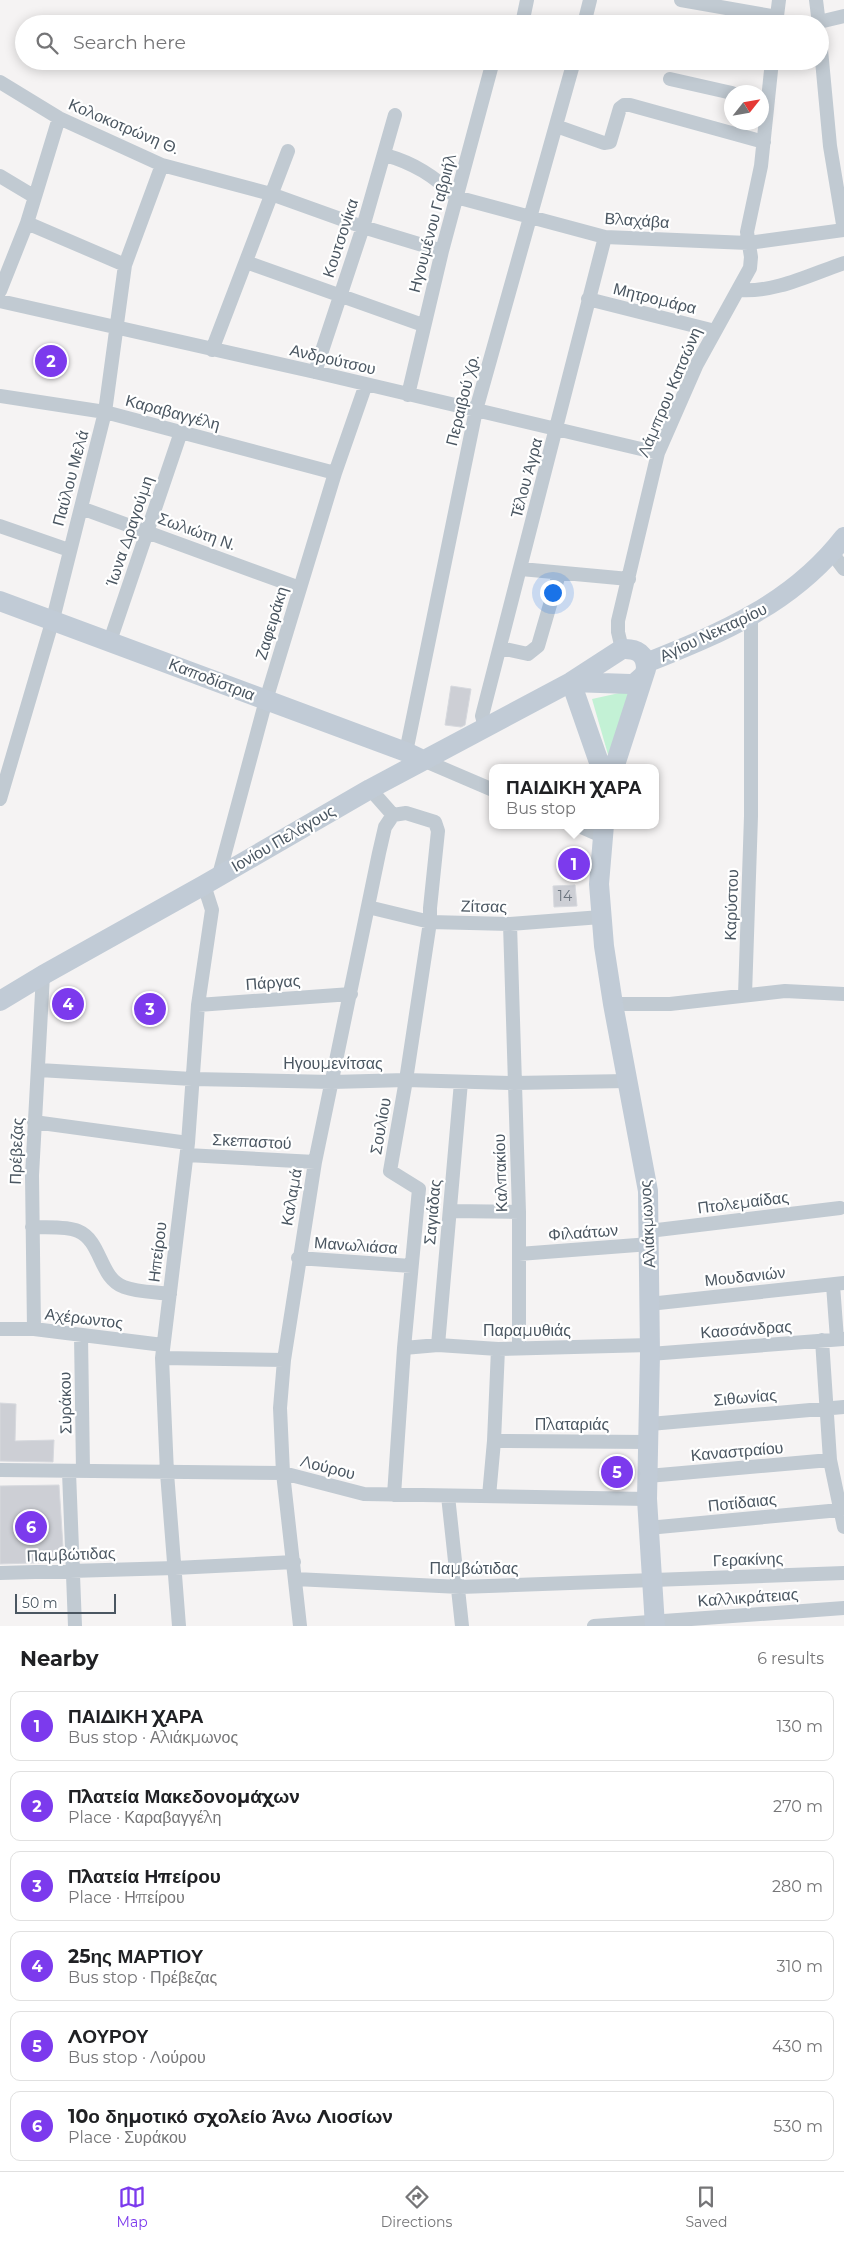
<!DOCTYPE html>
<html lang="en">
<head>
<meta charset="utf-8">
<style>
  body { margin:0; font-family:Montserrat,sans-serif; background:#f6f6f6; color:#202124 }
  .compass { position:absolute; left:724px; top:85px; width:45px; height:45px; border-radius:50%; background:#fff; box-shadow:0 2px 12px #0003; rotate:59deg }
  .scale { position:absolute; left:15px; bottom:12px; width:101px; box-sizing:border-box; padding-left:5px; border:2px solid #4a5661; border-top:0; font-size:14px; line-height:18px; white-space:nowrap; color:#4a5661; -webkit-text-stroke:4px #fff; paint-order:stroke }
  .you { position:absolute; left:552px; top:592px; width:18px; height:18px; margin:-12px; border:4px solid #fff; border-radius:50%; background:#1a73e8; box-shadow:0 0 0 8px #1a73e833 }
  .badge { display:grid; place-items:center; width:32px; height:32px; border-radius:50%; background:#7c3aed; color:#fff; font-size:16px; font-weight:700 }
  .pin { position:absolute; translate:-50% -50%; border:2px solid #fff; box-shadow:0 1px 5px #0006 }
  .popup { position:absolute; left:489px; top:764px; width:170px; height:65px; box-sizing:border-box; display:grid; place-content:center; border-radius:10px; background:#fff; filter:drop-shadow(0 1px 4px #0005); font-size:16px; white-space:nowrap; color:#757577 }
  .popup b { font-size:19px; color:#202124 }
  .popup::after { content:''; position:absolute; left:50%; top:100%; margin-left:-10px; border:10px solid transparent; border-top-color:#fff }
  .list { margin:0; padding:0; list-style:none }
  h2 { display:flex; justify-content:space-between; align-items:center; height:65px; margin:0; padding:0 20px; font-size:21px }
  h2 small { font-size:16px; font-weight:400; color:#757577 }
  .list li { display:grid; grid-template-columns:32px 1fr auto; gap:15px; align-items:center; box-sizing:border-box; height:70px; margin:0 10px 10px; padding:0 10px; border:1px solid #e0e0e0; border-radius:10px }
  .list b { display:block; font-size:19px; white-space:nowrap }
  .list p { margin:0; font-size:16px; white-space:nowrap; color:#757577 }
  .list em { font-size:16px; font-style:normal; color:#757577 }
  .icon { flex:none; width:28px; height:28px; fill:none; stroke:currentColor; stroke-width:2; stroke-linecap:round; stroke-linejoin:round }
  .map { position:relative; flex:none; width:844px; height:1626px; overflow:hidden }
  .search { position:absolute; background:#fff; box-shadow:0 2px 12px #0003; left:15px; right:15px; top:15px; height:55px; display:flex; align-items:center; gap:12px; box-sizing:border-box; padding:0 18px; border-radius:28px; color:#757577; font-size:19px }
  .sheet { height:545px; background:#fff }
  nav { display:flex; justify-content:space-around; align-items:center; box-sizing:border-box; height:70px; border-top:1px solid #e0e0e0; background:#fff; font-size:14px; color:#757577 }
  nav a { display:grid; justify-items:center; gap:2px }
  nav .on { color:#7c3aed }
  .map>svg:first-child { display:block }
  .green { fill:#c3f1d5 }
  .building { fill:#cdcfd5; stroke:#d7d9de }
  .lines { fill:none; stroke-linecap:round; stroke-linejoin:round }
  .street { stroke:#c1cad2; stroke-width:14 }
  .secondary { stroke:#c1cbd6; stroke-width:20 }
  .labels { text-anchor:middle; stroke-width:4.5; stroke-linejoin:round; paint-order:stroke }
  .number-label { font-size:14px; fill:#6b747e }
  .street-label { font-size:16px; fill:#4a5661; stroke:#fff }
</style>
</head>
<body>
<div class="map">
<svg width="844" height="1626" viewBox="0 0 844 1626">
  <rect width="100%" height="100%" fill="#f5f3f3"/>
  <!-- green -->
  <path class="green" d="M633,690l-24,68 -17,-59z"/>
  <!-- building -->
  <path class="building" d="M451,686l20,3 -6,36 -4,2 -16,-2z
    M575,885l2,21 -23,1 -1,-21z
    M0,1403l16,1 -1,37 39,-1 -1,22 -53,-1z
    M59,1485l5,77 -64,2v-78z"/>
  <g class="lines">
    <!-- street -->
    <path class="street" d="M681,0l96,17
      M816,0l3,24
      M819,22l25,-6
      M522,24l5,-24
      M584,24l6,-24
      M776,24l3,-24
      M820,39l10,107 14,84
      M670,79l62,14
      M0,82l59,36 103,47 109,29 92,33 79,24
      M556,126l48,17 6,-1 10,-34 4,-3h6l134,37
      M385,155c29,8 49,21 71,42l149,40 143,6 96,-13
      M0,176l35,21
      M27,223l98,42
      M246,262l177,63
      M738,290c37,3 71,-15 106,-27
      M0,291l27,-68 32,-105
      M588,299l127,32
      M0,301l315,71 343,81
      M212,350l76,-199
      M315,372l48,-145 32,-112
      M408,395l34,-144 51,-190
      M0,396l105,16 230,61
      M81,508l219,80
      M0,526l69,24
      M832,553l12,16
      M521,569l108,10
      M110,641l71,-209
      M500,648l28,6 10,-8 21,-72
      M622,649l-4,-17v-11l40,-168 39,-89 53,-96 1,-11 -4,-25 14,-66 11,-105
      M485,727l-3,-11 123,-479
      M406,752l70,-342 98,-349
      M423,760l70,30
      M0,799l53,-180 52,-207 20,-147 37,-100
      M393,815l13,-2 29,9 3,9 -8,77v14l-24,158 -16,91 29,18 -15,159 -10,147
      M577,825l25,11
      M219,875l47,-175 69,-227 31,-89
      M368,907l62,15 80,2 91,-7
      M510,924l9,288v136
      M745,995l6,-179v-199
      M613,1004h57l115,-13 59,3
      M198,1005l153,-11
      M39,1070l153,9 140,3 74,-2 108,3 113,-2
      M34,1122l154,21
      M187,1155l128,7
      M450,1211l69,1
      M32,1227c14,1 34,-1 46,4 24,10 21,47 46,56 13,5 31,5 46,7
      M649,1231l191,-23
      M519,1254l131,-10
      M298,1258l113,8
      M833,1285l4,54
      M649,1304l195,-21
      M0,1329h34l129,16
      M34,1329l-2,-154 11,-200
      M81,1335l2,136
      M822,1340l8,120 14,67
      M438,1345l23,-263
      M404,1348l34,-3 60,4 152,-4
      M650,1354l194,-15
      M162,1358l122,2
      M650,1424l194,-17
      M494,1441l155,1
      M0,1470l283,3 81,21 283,5
      M69,1472l6,154
      M648,1476l182,-16
      M448,1496l14,130
      M489,1496l5,-55 4,-92
      M648,1528l192,-18
      M0,1573l175,-5 119,-6
      M295,1579l165,8 384,-14
      M179,1626l-12,-153 -5,-115 26,-215 10,-138 14,-95 -8,-25
      M300,1626l-17,-153 -3,-65 4,-48 31,-198 64,-309 6,-26 8,-12 -23,-26
      M594,1626l250,-18"/>
    <!-- secondary -->
    <path class="secondary" d="M0,601l406,151 17,8
      M646,663c76,-30 147,-60 198,-126
      M571,682l30,86
      M571,682l59,2 5,-1 9,-8
      M604,825l-5,59 5,62 9,58 35,187 2,163 -3,145 8,127
      M0,1001l43,-26 161,-90 166,-96 201,-107 51,-33c15,-1 24,5 24,20l-32,99"/>
  </g>
  <g class="labels">
    <!-- number labels -->
    <g class="number-label">
      <text x="565" y="901">14</text>
    </g>
    <!-- street labels -->
    <g class="street-label">
      <text transform="translate(124 126) rotate(23)" y="6">Κολοκοτρώνη Θ.</text>
      <text transform="translate(637 220) rotate(4)" y="6">Βλαχάβα</text>
      <text transform="translate(432 223) rotate(-75)" y="6">Ηγουμένου Γαβριήλ</text>
      <text transform="translate(340 238) rotate(-72)" y="6">Κουτσονίκα</text>
      <text transform="translate(655 298) rotate(14)" y="6">Μητρομάρα</text>
      <text transform="translate(333 359) rotate(13)" y="6">Ανδρούτσου</text>
      <text transform="translate(669 392) rotate(-67)" y="6">Λάμπρου Κατσώνη</text>
      <text transform="translate(462 400) rotate(-76)" y="6">Περαιβού Χρ.</text>
      <text transform="translate(173 412) rotate(15)" y="6">Καραβαγγέλη</text>
      <text transform="translate(70 478) rotate(-75)" y="6">Παύλου Μελά</text>
      <text transform="translate(526 478) rotate(-75)" y="6">Τέλου Άγρα</text>
      <text transform="translate(129 531) rotate(-71)" y="6">Ίωνα Δραγούμη</text>
      <text transform="translate(197 531) rotate(20)" y="6">Σωλιώτη Ν.</text>
      <text transform="translate(271 623) rotate(-73)" y="6">Ζαφειράκη</text>
      <text transform="translate(713 632) rotate(-25)" y="6">Αγίου Νεκταρίου</text>
      <text transform="translate(212 679) rotate(21)" y="6">Καποδίστρια</text>
      <text transform="translate(283 838) rotate(-30)" y="6">Ιονίου Πελάγους</text>
      <text transform="translate(731 905) rotate(-88)" y="6">Καρύστου</text>
      <text transform="translate(484 906) rotate(1)" y="6">Ζίτσας</text>
      <text transform="translate(273 982) rotate(-4)" y="6">Πάργας</text>
      <text x="333" y="1069">Ηγουμενίτσας</text>
      <text transform="translate(380 1126) rotate(-80)" y="6">Σουλίου</text>
      <text transform="translate(252 1141) rotate(3)" y="6">Σκεπαστού</text>
      <text transform="translate(16 1151) rotate(-88)" y="6">Πρέβεζας</text>
      <text transform="translate(500 1173) rotate(-92)" y="6">Καλπακίου</text>
      <text transform="translate(291 1197) rotate(-80)" y="6">Καλαμά</text>
      <text transform="translate(743 1202) rotate(-7)" y="6">Πτολεμαίδας</text>
      <text transform="translate(432 1212) rotate(-85)" y="6">Σαγιάδας</text>
      <text transform="translate(647 1224) rotate(-93)" y="6">Αλιάκμωνος</text>
      <text transform="translate(583 1232) rotate(-4)" y="6">Φιλαάτων</text>
      <text transform="translate(356 1245) rotate(4)" y="6">Μανωλιάσα</text>
      <text transform="translate(157 1252) rotate(-83)" y="6">Ηπείρου</text>
      <text transform="translate(745 1276) rotate(-6)" y="6">Μουδανιών</text>
      <text transform="translate(84 1318) rotate(7)" y="6">Αχέρωντος</text>
      <text transform="translate(746 1329) rotate(-4)" y="6">Κασσάνδρας</text>
      <text x="527" y="1336">Παραμυθιάς</text>
      <text transform="translate(745 1397) rotate(-5)" y="6">Σιθωνίας</text>
      <text transform="translate(65 1403) rotate(-91)" y="6">Συράκου</text>
      <text x="572" y="1430">Πλαταριάς</text>
      <text transform="translate(737 1451) rotate(-5)" y="6">Καναστραίου</text>
      <text transform="translate(328 1467) rotate(14)" y="6">Λούρου</text>
      <text transform="translate(742 1502) rotate(-6)" y="6">Ποτίδαιας</text>
      <text transform="translate(71 1554) rotate(-2)" y="6">Παμβώτιδας</text>
      <text transform="translate(748 1559) rotate(-2)" y="6">Γερακίνης</text>
      <text x="474" y="1574">Παμβώτιδας</text>
      <text transform="translate(748 1597) rotate(-4)" y="6">Καλλικράτειας</text>
    </g>
  </g>
</svg>
<svg class="compass" viewBox="-18 -18 36 36"><path d="M0-13l5 13h-10z" fill="#e53935"/><path d="M0 13l5-13h-10z" fill="#757577"/></svg>
<div class="scale">50 m</div>
<div class="you"></div>
<div class="pin badge" style="left:574px;top:864px">1</div>
<div class="popup"><b>ΠΑΙΔΙΚΗ ΧΑΡΑ</b>Bus stop</div>
<div class="pin badge" style="left:51px;top:361px">2</div>
<div class="pin badge" style="left:150px;top:1009px">3</div>
<div class="pin badge" style="left:68px;top:1004px">4</div>
<div class="pin badge" style="left:617px;top:1472px">5</div>
<div class="pin badge" style="left:31px;top:1527px">6</div>
<div class="search"><svg class="icon" aria-label="search" viewBox="0 0 24 24"><circle cx="10" cy="10" r="6"/><path d="M15 15l6 6"/></svg>Search here</div>
</div>
<section class="sheet">
<h2>Nearby<small>6 results</small></h2>
<ul class="list">
<li><span class="badge">1</span><div><b>ΠΑΙΔΙΚΗ ΧΑΡΑ</b><p>Bus stop · Αλιάκμωνος</p></div><em>130 m</em></li>
<li><span class="badge">2</span><div><b>Πλατεία Μακεδονομάχων</b><p>Place · Καραβαγγέλη</p></div><em>270 m</em></li>
<li><span class="badge">3</span><div><b>Πλατεία Ηπείρου</b><p>Place · Ηπείρου</p></div><em>280 m</em></li>
<li><span class="badge">4</span><div><b>25ης ΜΑΡΤΙΟΥ</b><p>Bus stop · Πρέβεζας</p></div><em>310 m</em></li>
<li><span class="badge">5</span><div><b>ΛΟΥΡΟΥ</b><p>Bus stop · Λούρου</p></div><em>430 m</em></li>
<li><span class="badge">6</span><div><b>10ο δημοτικό σχολείο Άνω Λιοσίων</b><p>Place · Συράκου</p></div><em>530 m</em></li>
</ul>
</section>
<nav>
<a class="on"><svg class="icon" aria-label="map" viewBox="0 0 24 24"><path d="M3 6l6-2 6 2 6-2v14l-6 2-6-2-6 2zM9 4v14M15 6v14"/></svg>Map</a>
<a><svg class="icon" aria-label="directions" viewBox="0 0 24 24"><path d="M12 3l9 9-9 9-9-9zM9 14v-3h6M13 9l2 2-2 2"/></svg>Directions</a>
<a><svg class="icon" aria-label="saved" viewBox="0 0 24 24"><path d="M7 4h10v16l-5-4-5 4z"/></svg>Saved</a>
</nav>
</body>
</html>
